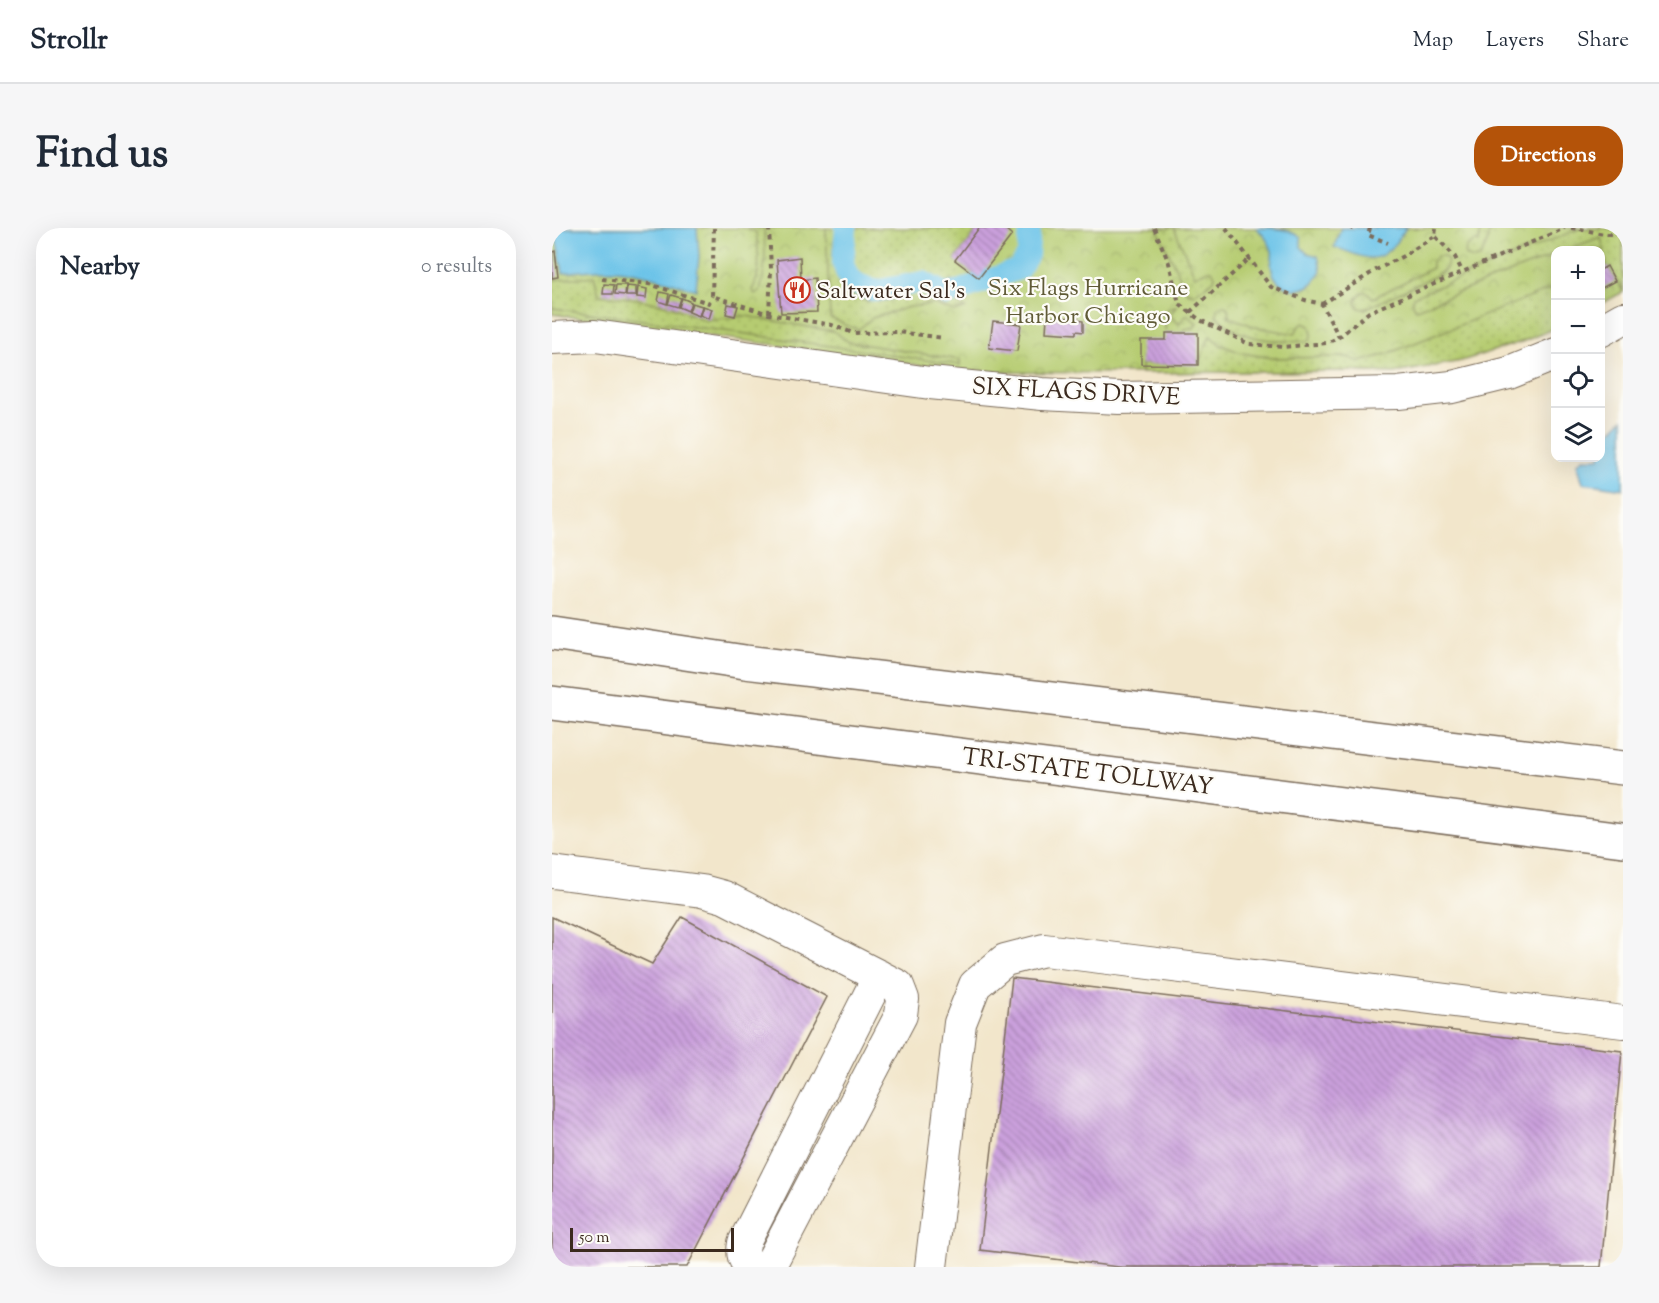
<!DOCTYPE html>
<html lang="en">
<head>
<meta charset="utf-8">
<style>
  body { margin:0; font-family:"Sorts Mill Goudy",serif; background:#f6f6f7; color:#1f2937 }
  .controls { position:absolute; right:18px; top:18px; display:grid; overflow:hidden; border-radius:12px; box-shadow:0 6px 24px #0002 }
  .controls button { width:54px; height:54px; display:grid; place-items:center; padding:0; border:0; border-bottom:2px solid #e0e1e3; background:#fff; color:#1f2937; font:30px sans-serif }
  .scale { position:absolute; left:18px; bottom:15px; width:164px; box-sizing:border-box; padding-left:6px; border:3px solid #3b2a1e; border-top:0; font-size:16px; line-height:21px; white-space:nowrap; color:#3b2a1e; -webkit-text-stroke:4px #fdfcf7; paint-order:stroke }
  .list { margin:0; padding:0; list-style:none }
  h2 { display:flex; justify-content:space-between; align-items:center; height:78px; margin:0; padding:0 24px; font-size:26px }
  h2 small { font-size:20px; font-weight:400; color:#747a83 }
  .icon { flex:none; width:33px; height:33px; fill:none; stroke:currentColor; stroke-width:2; stroke-linecap:round; stroke-linejoin:round }
  .map { position:relative; flex:none; width:1071px; height:1039px; overflow:hidden; border-radius:24px }
  header { display:flex; align-items:center; gap:36px; box-sizing:border-box; height:84px; padding:0 30px; background:#fff; border-bottom:2px solid #e0e1e3 }
  header strong { font-size:28px }
  nav { display:flex; gap:33px; margin-inline-start:auto; font-size:21px }
  .intro { display:flex; align-items:center; justify-content:space-between; box-sizing:border-box; height:144px; padding:0 36px }
  h1 { margin:0; font-size:42px }
  .button { padding:15px 27px; border-radius:24px; background:#b45309; color:#fff; font-size:21px; font-weight:700 }
  main { display:flex; gap:36px; padding:0 36px }
  aside { flex:1; background:#fff; border-radius:24px; box-shadow:0 6px 24px #0002 }
  .map>svg:first-child { display:block }
  .park { fill:url(#park-crowns); stroke:#787b48; stroke-width:1.5 }
  .garden { fill:url(#garden-dots); stroke:#787b48; stroke-width:1.5 }
  .water { fill:#6bc3e8; stroke:#537683; stroke-width:1.5 }
  .lines { fill:none; stroke-linecap:round; stroke-linejoin:round }
  .canal { stroke:#6bc3e8; stroke-width:22 }
  .building { fill:url(#building-back-hatch) }
  .minor-casing { stroke:#7b6c5b; stroke-width:34 }
  .highway-casing { stroke:#7b6c5b; stroke-width:36 }
  .path { stroke:#7b6c5b; stroke-width:4; stroke-dasharray:4.5 4.5; stroke-linecap:butt }
  .minor { stroke:#fff; stroke-width:32 }
  .highway { stroke:#fff; stroke-width:33 }
  .labels { text-anchor:middle; stroke-width:4.5; stroke-linejoin:round; paint-order:stroke }
  .park-label { font-size:24px; fill:#605b37; stroke:#fdfcf7 }
  .poi-label { font-size:24px; fill:#3b2a1e; stroke:#fdfcf7; text-anchor:start }
  .street-label { font-size:24px; fill:#3b2a1e; stroke:#fdfcf7 }
</style>
</head>
<body>
<header>
<strong>Strollr</strong>
<nav><a>Map</a><a>Layers</a><a>Share</a></nav>
</header>
<div class="intro"><h1>Find us</h1><a class="button">Directions</a></div>
<main>
<aside>
<h2>Nearby<small>0 results</small></h2>
<ul class="list">
</ul>
</aside>
<div class="map">
<svg width="1071" height="1039" viewBox="0 0 1071 1039">
  <defs>
    <pattern id="park-crowns" width="20" height="18" patternUnits="userSpaceOnUse" patternTransform="scale(1.5)"><rect width="20" height="18" fill="#b6cc71"/><path d="M2 6a3 3 0 1 1 6 0M12 15a3 3 0 1 1 6 0" fill="none" stroke="#9daf61"/></pattern>
    <pattern id="garden-dots" width="8" height="8" patternUnits="userSpaceOnUse" patternTransform="scale(1.5)"><rect width="8" height="8" fill="#b6cc71"/><path d="M2 2h.1M6 6h.1" fill="none" stroke="#9daf61" stroke-width="1.8" stroke-linecap="round"/></pattern>
    <pattern id="building-back-hatch" width="6" height="6" patternUnits="userSpaceOnUse" patternTransform="scale(1.5)"><rect width="6" height="6" fill="#cba0dd"/><path d="M-1 5l2 2M0 0l6 6M5-1l2 2" fill="none" stroke="#a683b3"/></pattern>
  </defs>
  <rect width="100%" height="100%" fill="#fdfcf7"/>
  <filter id="ink" filterUnits="userSpaceOnUse"><feTurbulence type="fractalNoise" baseFrequency=".0167" numOctaves="2"/><feDisplacementMap in="SourceGraphic" scale="12" xChannelSelector="R" yChannelSelector="G"/><feConvolveMatrix kernelMatrix="1 2 1 2 8 2 1 2 1" color-interpolation-filters="sRGB"/></filter>
  <filter id="wash" filterUnits="userSpaceOnUse"><feTurbulence type="fractalNoise" baseFrequency=".008" numOctaves="4" result="noise"/><feDisplacementMap in="SourceGraphic" scale="24" xChannelSelector="R" yChannelSelector="G"/><feGaussianBlur stdDeviation="1.35" result="paint"/><feColorMatrix in="noise" values="0 0 0 0 0 0 0 0 0 0 0 0 0 0 0 0 0 1.4 0 .05"/><feComposite in="paint" operator="in"/></filter>
  <g filter="url(#wash)">
    <rect width="100%" height="100%" fill="#f2e6cb"/>
    <!-- park -->
    <path class="park" d="M0,0h1071v64l-22,12 -1,-54h-44l-1,78 -31,13 -63,20 -67,12 -49,-2 -204,2 -172,-1 -417,-58z"/>
    <!-- garden -->
    <path class="garden" d="M197,0h14l1,2c1,21 2,41 -4,61l-5,3 -3,-4c10,-15 6,-40 4,-58l-7,-2z
      M274,0h11c-10,37 -2,77 45,73 12,-1 24,-9 36,-9 7,0 15,7 22,9 4,1 9,0 14,1 4,1 8,4 12,6l-11,4 -21,-8 -25,3 -37,11 -14,12 -28,-12z
      M302,0h125l-24,31 24,19 -39,5 -17,-8 -49,9 -14,-5 -9,-11z
      M605,0h17l21,48 13,-6h4l3,6 -1,4 -20,14 -7,-2z
      M928,0h10l-3,15 -7,15 -8,1 -7,-4 1,-7 8,-6h5z
      M1029,0h42v63l-16,-25 -6,-29 -35,13h-10l-1,5 -139,54 -3,-5v-7z
      M885,28h6l5,4 -2,9 -11,7 -70,33 -6,-1 -3,-5 1,-5 6,-6 5,1 5,5 59,-30v-6z
      M42,48l5,19 39,4 35,8 31,13 42,-4 74,13 13,2 16,11 111,18v5l-213,-31 -195,-26v-28z
      M1001,60l2,1v39l-31,13 -63,20 -67,12 -49,-2 -204,2v-9h57l12,-28 11,9 21,8 30,5 75,-1 13,5 27,-8z
      M671,77l5,3 1,9 27,10 39,7 3,-7 6,-4 6,3 2,8 -3,7c-30,2 -72,-1 -92,-25v-8z
      M624,78l-6,9 9,9 7,-9 11,8 -3,5 -10,1v4h-18l-3,-19 7,-7z"/>
    <!-- water -->
    <path class="water" d="M2,0h143l2,28 -3,34c-26,-8 -54,-18 -82,-20 -17,-1 -34,1 -51,3z
      M704,0c17,0 33,0 45,10v9l6,6 11,3 3,14c-5,10 -8,16 -20,19 -15,3 -28,-8 -30,-23 0,-5 2,-10 1,-15 -3,-10 -9,-17 -16,-23z
      M789,0h65c-7,11 -20,31 -35,30 -11,0 -26,-8 -37,-11z
      M1071,191v70l-40,-6 -6,-19 6,-6h17l1,-17z"/>
    <g class="lines">
      <!-- canal -->
      <path class="canal" d="M294,0l-3,35 5,14 10,7 17,7 48,-9 24,13 72,-26 9,-14 2,-27"/>
    </g>
    <g id="blocks">
      <!-- building -->
      <path class="building" d="M427,0h25l8,7 -33,43 -24,-18z
        M3,23l3,26 -6,1v-26z
        M248,29l1,23 14,-2 2,34 -36,1 -4,-53z
        M1055,38l8,15 -15,8v-19z
        M52,56l10,1 -1,9h-10z
        M64,57h10l-1,10 -10,-1z
        M75,58l9,1v9h-10z
        M86,59l9,2 -1,9 -9,-1z
        M108,64l9,2 -2,10 -9,-3z
        M119,67l10,3 -3,9 -10,-3z
        M130,70l9,4 -3,9 -9,-4z
        M140,75l10,3 -3,10 -10,-4z
        M176,76l10,2 -3,10 -9,-2z
        M151,78l9,3 -3,10 -9,-4z
        M495,89l31,1v2l5,1v11l-7,-1v3l-30,-2z
        M441,93l28,3 -4,27 -28,-3z
        M614,105h32v32l-57,-1v-24h25z
        M0,689l100,47 30,-47 145,80 -140,270h-135z
        M460,750l610,73 -21,216h-482l-139,-17z"/>
    </g>
  </g>
  <g filter="url(#ink)">
    <use href="#blocks" fill-opacity="0" stroke="#7b6c5b" stroke-width="1.5"/>
    <g class="lines">
      <!-- minor casing -->
      <g class="minor-casing">
        <path id="minor" d="M1048,103l23,-13
          M0,110l43,-2 335,47 112,11 77,4 279,-5 54,-6 57,-14 47,-19
          M0,644l150,19 22,6 174,89 5,13 -2,16 -132,252
          M200,1039c-9,-7 -10,-13 -8,-24l135,-267
          M379,1039l29,-244 15,-38 30,-25 39,-10 579,72"/>
      </g>
      <!-- highway casing -->
      <g class="highway-casing">
        <path id="highway" d="M0,405l193,29 878,106
          M0,475l1071,137"/>
      </g>
      <!-- path -->
      <path class="path" d="M162,0l-2,68 57,18 63,11 21,8 45,-1 46,6
        M217,0l2,41 -2,45
        M602,0l15,35 10,41 21,16 49,24 34,3 44,-4 12,-6 30,-25 196,-84
        M674,0l45,59 34,13 17,4 17,33
        M818,0l-2,7 20,8
        M884,0l-1,8 20,21 7,14
        M1019,0c18,1 35,10 52,4
        M454,2v-2
        M799,2l1,-2
        M50,51l47,5 60,19 3,-7
        M770,76l54,-34 27,-14 32,-20
        M638,84l59,-53"/>
      <!-- minor -->
      <use href="#minor" class="minor"/>
      <!-- highway -->
      <use href="#highway" class="highway"/>
    </g>
  </g>
  <!-- icons -->
  <defs>
    <g id="restaurant-ring" transform="scale(1.35)"><circle r="9.5" fill="#fdfcf7" stroke="#c8321e" stroke-width="1.5"/><path d="M-5-6h1v4h1v-4h1v4h1v-4h1v5L-1.5 .5V6h-2V.5L-5-1ZM5-6V6H3V1.5H1.5Q1.5-4 5-6Z" fill="#c8321e"/></g>
  </defs>
  <g fill-rule="evenodd">
    <use href="#restaurant-ring" x="245" y="62"/>
  </g>
  <g class="labels">
    <!-- park labels -->
    <g class="park-label">
      <text x="536" y="67">Six Flags Hurricane<tspan x="536" dy="28">Harbor Chicago</tspan></text>
    </g>
    <!-- poi labels -->
    <g class="poi-label">
      <text x="264" y="70">Saltwater Sal's</text>
    </g>
    <!-- street labels -->
    <g class="street-label">
      <text transform="translate(524 163) rotate(3)" y="8">SIX FLAGS DRIVE</text>
      <text transform="translate(536 543) rotate(7)" y="8">TRI-STATE TOLLWAY</text>
    </g>
  </g>
</svg>
<div class="controls">
<button>+</button>
<button>−</button>
<button><svg class="icon" aria-label="locate" viewBox="0 0 24 24"><circle cx="12" cy="12" r="6"/><path d="M12 2v4M12 18v4M2 12h4M18 12h4"/></svg></button>
<button><svg class="icon" aria-label="layers" viewBox="0 0 24 24"><path d="M12 4l9 5-9 5-9-5zM3 14l9 5 9-5"/></svg></button>
</div>
<div class="scale">50 m</div>
</div>
</main>
</body>
</html>
